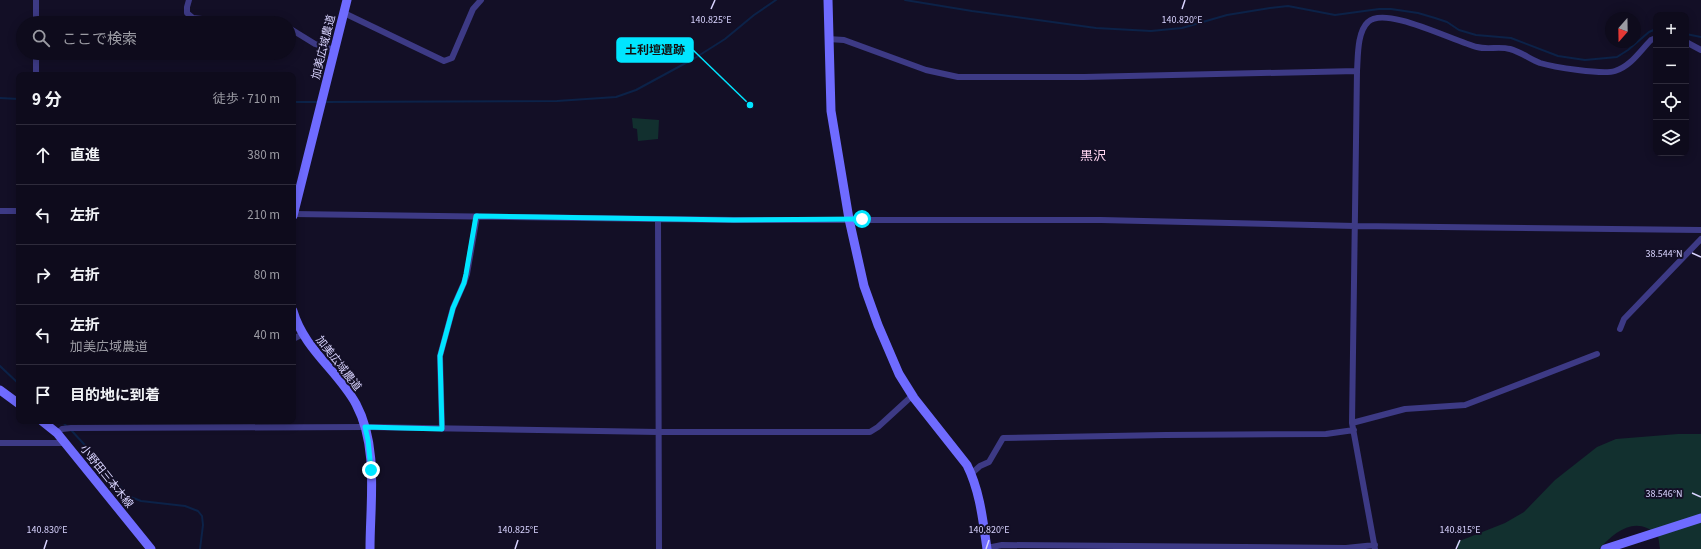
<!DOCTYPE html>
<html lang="ja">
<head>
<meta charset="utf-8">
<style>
  body { margin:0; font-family:"Source Sans 3","Noto Sans JP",sans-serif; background:#1c1929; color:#f1f3f6 }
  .controls { position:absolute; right:12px; top:12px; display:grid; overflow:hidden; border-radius:8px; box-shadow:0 2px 10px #0003 }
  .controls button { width:36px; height:36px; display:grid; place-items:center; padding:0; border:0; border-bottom:1px solid #2e2b3b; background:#0e0b1c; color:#f1f3f6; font:20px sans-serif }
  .compass { position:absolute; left:1605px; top:12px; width:36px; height:36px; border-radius:50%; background:#0e0b1c; box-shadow:0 2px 10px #0003; rotate:200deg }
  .stop { position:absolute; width:12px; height:12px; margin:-9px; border:3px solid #00e5ff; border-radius:50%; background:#fff }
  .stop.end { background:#00e5ff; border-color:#fff; box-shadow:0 1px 4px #0008 }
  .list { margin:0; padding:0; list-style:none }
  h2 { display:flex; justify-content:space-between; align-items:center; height:52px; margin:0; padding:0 16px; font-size:17px }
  h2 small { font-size:13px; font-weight:400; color:#9b9ba3 }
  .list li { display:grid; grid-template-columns:26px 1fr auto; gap:12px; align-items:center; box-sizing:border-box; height:60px; padding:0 16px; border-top:1px solid #2e2b3b }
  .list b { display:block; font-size:15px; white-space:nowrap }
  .list p { margin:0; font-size:13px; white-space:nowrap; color:#9b9ba3 }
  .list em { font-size:13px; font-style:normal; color:#9b9ba3 }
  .icon { flex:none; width:22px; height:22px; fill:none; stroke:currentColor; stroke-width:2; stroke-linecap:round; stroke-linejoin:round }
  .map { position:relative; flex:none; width:1701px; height:549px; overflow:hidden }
  .search { position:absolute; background:#0e0b1c; box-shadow:0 2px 10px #0003; left:16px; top:16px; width:280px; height:44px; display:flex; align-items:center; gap:10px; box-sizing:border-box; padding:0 14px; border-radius:22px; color:#9b9ba3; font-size:15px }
  .panel { position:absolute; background:#0e0b1c; box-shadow:0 2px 10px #0003; left:16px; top:72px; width:280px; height:352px; border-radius:8px }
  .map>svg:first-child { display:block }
  .green { fill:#12302f }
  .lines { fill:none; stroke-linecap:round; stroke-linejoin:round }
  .stream { stroke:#0c2248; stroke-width:2 }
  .street { stroke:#3d3a85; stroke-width:6 }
  .secondary { stroke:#6f6bff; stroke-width:9 }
  .route { stroke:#00e5ff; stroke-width:5 }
  .ticks { fill:none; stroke:#d9d4ff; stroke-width:1.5 }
  .labels { text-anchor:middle; stroke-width:4; stroke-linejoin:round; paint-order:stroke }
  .street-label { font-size:11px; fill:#d9d4ff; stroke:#130f26 }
  .quarter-label { font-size:13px; fill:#ffd6f0; stroke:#130f26 }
  .ticks-label { font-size:10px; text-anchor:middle; fill:#d9d4ff; stroke:#130f26; stroke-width:4; stroke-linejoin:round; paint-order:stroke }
  .leader { fill:none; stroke:#00e5ff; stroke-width:1.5 }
  .callout-dot { fill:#00e5ff; stroke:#130f26; stroke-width:1.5 }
  .callout { fill:#00e5ff; stroke:#00e5ff; stroke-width:1.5 }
  .callout-label { font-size:12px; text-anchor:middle; font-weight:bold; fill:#111 }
</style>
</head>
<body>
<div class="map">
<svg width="1701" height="549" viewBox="0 0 1701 549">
  <rect width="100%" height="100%" fill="#130f26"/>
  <!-- green -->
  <path class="green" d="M632,118l27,2 -1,19 -20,2 -1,-12 -4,-1z
    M1678,434h23v115h-41l-2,-14c-23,-20 -42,-4 -59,14h-141l-1,-7 48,-19 19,-11 31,-32 42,-33 19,-8z"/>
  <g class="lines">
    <!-- stream -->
    <path class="stream" d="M905,0l67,11 124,17 55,3 31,-3 45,-13 43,-7 18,-2 47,9 44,-6h12l27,4 17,5 12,4 12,8 17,5 35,3 47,18 27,4 32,-3 11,-7 21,-18 7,-3
      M1686,34l15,3
      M0,98l19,1
      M293,102h25
      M324,102l233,-1 59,-4 20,-7 59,-32 30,-19 29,-24 22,-15
      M0,366l19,18
      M62,421l5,6
      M71,430l34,37 23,29 13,5 44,5 13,5 4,5 1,9 -3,24"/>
    <!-- street -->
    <path class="street" d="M189,0l-2,7v6l6,5 45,5
      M344,13l100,48 8,-3 21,-49 8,-9
      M36,23v-23
      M289,28l26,16 20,6
      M828,39l16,1 82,30 32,7h126l273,-6
      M1686,42l15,8
      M36,75v-22
      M0,211h19
      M293,214l441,6h367l254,6 346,4
      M658,219l1,330
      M1620,329l4,-10 77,-80
      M293,339l10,-5
      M1352,423l53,-14 60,-4 132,-51
      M442,429l-2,-73 13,-48 11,-25 3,-9 10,-58
      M57,433l5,-4 9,-1 294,-1 293,5h212l8,-5 35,-32
      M0,443h66
      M971,474l9,-8 9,-4 14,-24 162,-3 161,-1 28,-4
      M987,548l15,-3 344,3 29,-3
      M1375,549l-23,-126 5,-352c1,-14 0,-39 11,-49 17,-17 87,20 109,25 11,3 22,-1 33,2 11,3 20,10 30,14 13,4 63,12 75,8 16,-5 25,-20 36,-31l5,-2"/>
    <!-- secondary -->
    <path class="secondary" d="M828,0l3,111 18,108 15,67 14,39 21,49 15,24 53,67c13,26 16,56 20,84
      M293,216l54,-216
      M293,311c11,38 45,60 63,93 23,43 14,98 14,145
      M0,390l19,14
      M42,421l15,12 94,116
      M1605,549l96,-31"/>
  </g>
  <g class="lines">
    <!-- route -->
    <path class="route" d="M371,470l-3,-30 -3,-13 77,2 -2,-73 13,-48 11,-25 2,-9 10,-58 258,4 128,-1"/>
  </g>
  <!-- ticks -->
  <path class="ticks" d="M711,9l4,-9M1182,9l3,-9M1692,253l9,4M1692,493l9,4M44,549l3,-9M515,549l3,-9M986,549l3,-9M1456,549l4,-9"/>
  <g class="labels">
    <!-- street labels -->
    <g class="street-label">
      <text transform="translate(323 47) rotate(-76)" y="4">加美広域農道</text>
      <text transform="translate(339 363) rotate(52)" y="4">加美広域農道</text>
      <text transform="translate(107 476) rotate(51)" y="4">小野田三本木線</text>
    </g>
    <!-- quarter labels -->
    <g class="quarter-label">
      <text x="1093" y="160">黒沢</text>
    </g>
  </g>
  <g class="ticks-label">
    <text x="711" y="23">140.825°E</text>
    <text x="1182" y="23">140.820°E</text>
    <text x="1664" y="257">38.544°N</text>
    <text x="1664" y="497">38.546°N</text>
    <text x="47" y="533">140.830°E</text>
    <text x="518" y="533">140.825°E</text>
    <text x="989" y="533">140.820°E</text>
    <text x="1460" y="533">140.815°E</text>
  </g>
  <!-- callouts -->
  <path class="leader" d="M750 105L693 50"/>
  <circle class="callout-dot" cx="750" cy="105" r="4"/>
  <rect class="callout" x="617" y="38" width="76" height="24" rx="4"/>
  <g class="callout-label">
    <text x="655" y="54">土利壇遺跡</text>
  </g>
</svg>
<div class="controls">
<button>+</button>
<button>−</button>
<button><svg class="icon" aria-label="locate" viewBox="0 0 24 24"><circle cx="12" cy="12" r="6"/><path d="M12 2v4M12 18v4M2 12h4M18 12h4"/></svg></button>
<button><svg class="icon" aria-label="layers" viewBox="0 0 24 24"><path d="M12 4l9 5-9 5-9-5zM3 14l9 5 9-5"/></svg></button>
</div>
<svg class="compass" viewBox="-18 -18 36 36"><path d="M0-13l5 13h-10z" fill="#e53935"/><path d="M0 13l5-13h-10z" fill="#9b9ba3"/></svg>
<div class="stop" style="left:862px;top:219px"></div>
<div class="stop end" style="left:371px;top:470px"></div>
<div class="search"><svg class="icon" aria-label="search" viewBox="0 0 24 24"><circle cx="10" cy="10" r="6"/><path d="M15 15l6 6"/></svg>ここで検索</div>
<section class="panel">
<h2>9 分<small>徒歩 · 710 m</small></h2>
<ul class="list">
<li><svg class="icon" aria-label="ahead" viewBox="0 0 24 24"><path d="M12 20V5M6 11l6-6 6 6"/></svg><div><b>直進</b></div><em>380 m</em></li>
<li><svg class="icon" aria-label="left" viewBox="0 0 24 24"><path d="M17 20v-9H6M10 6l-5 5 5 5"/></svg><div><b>左折</b></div><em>210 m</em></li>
<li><svg class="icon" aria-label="right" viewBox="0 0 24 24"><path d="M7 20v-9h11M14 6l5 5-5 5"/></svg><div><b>右折</b></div><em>80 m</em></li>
<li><svg class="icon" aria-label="left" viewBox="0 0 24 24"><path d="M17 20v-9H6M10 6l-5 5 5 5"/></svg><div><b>左折</b><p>加美広域農道</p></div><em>40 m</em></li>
<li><svg class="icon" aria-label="arrive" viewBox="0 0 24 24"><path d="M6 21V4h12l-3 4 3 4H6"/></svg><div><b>目的地に到着</b></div></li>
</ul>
</section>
</div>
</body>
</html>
